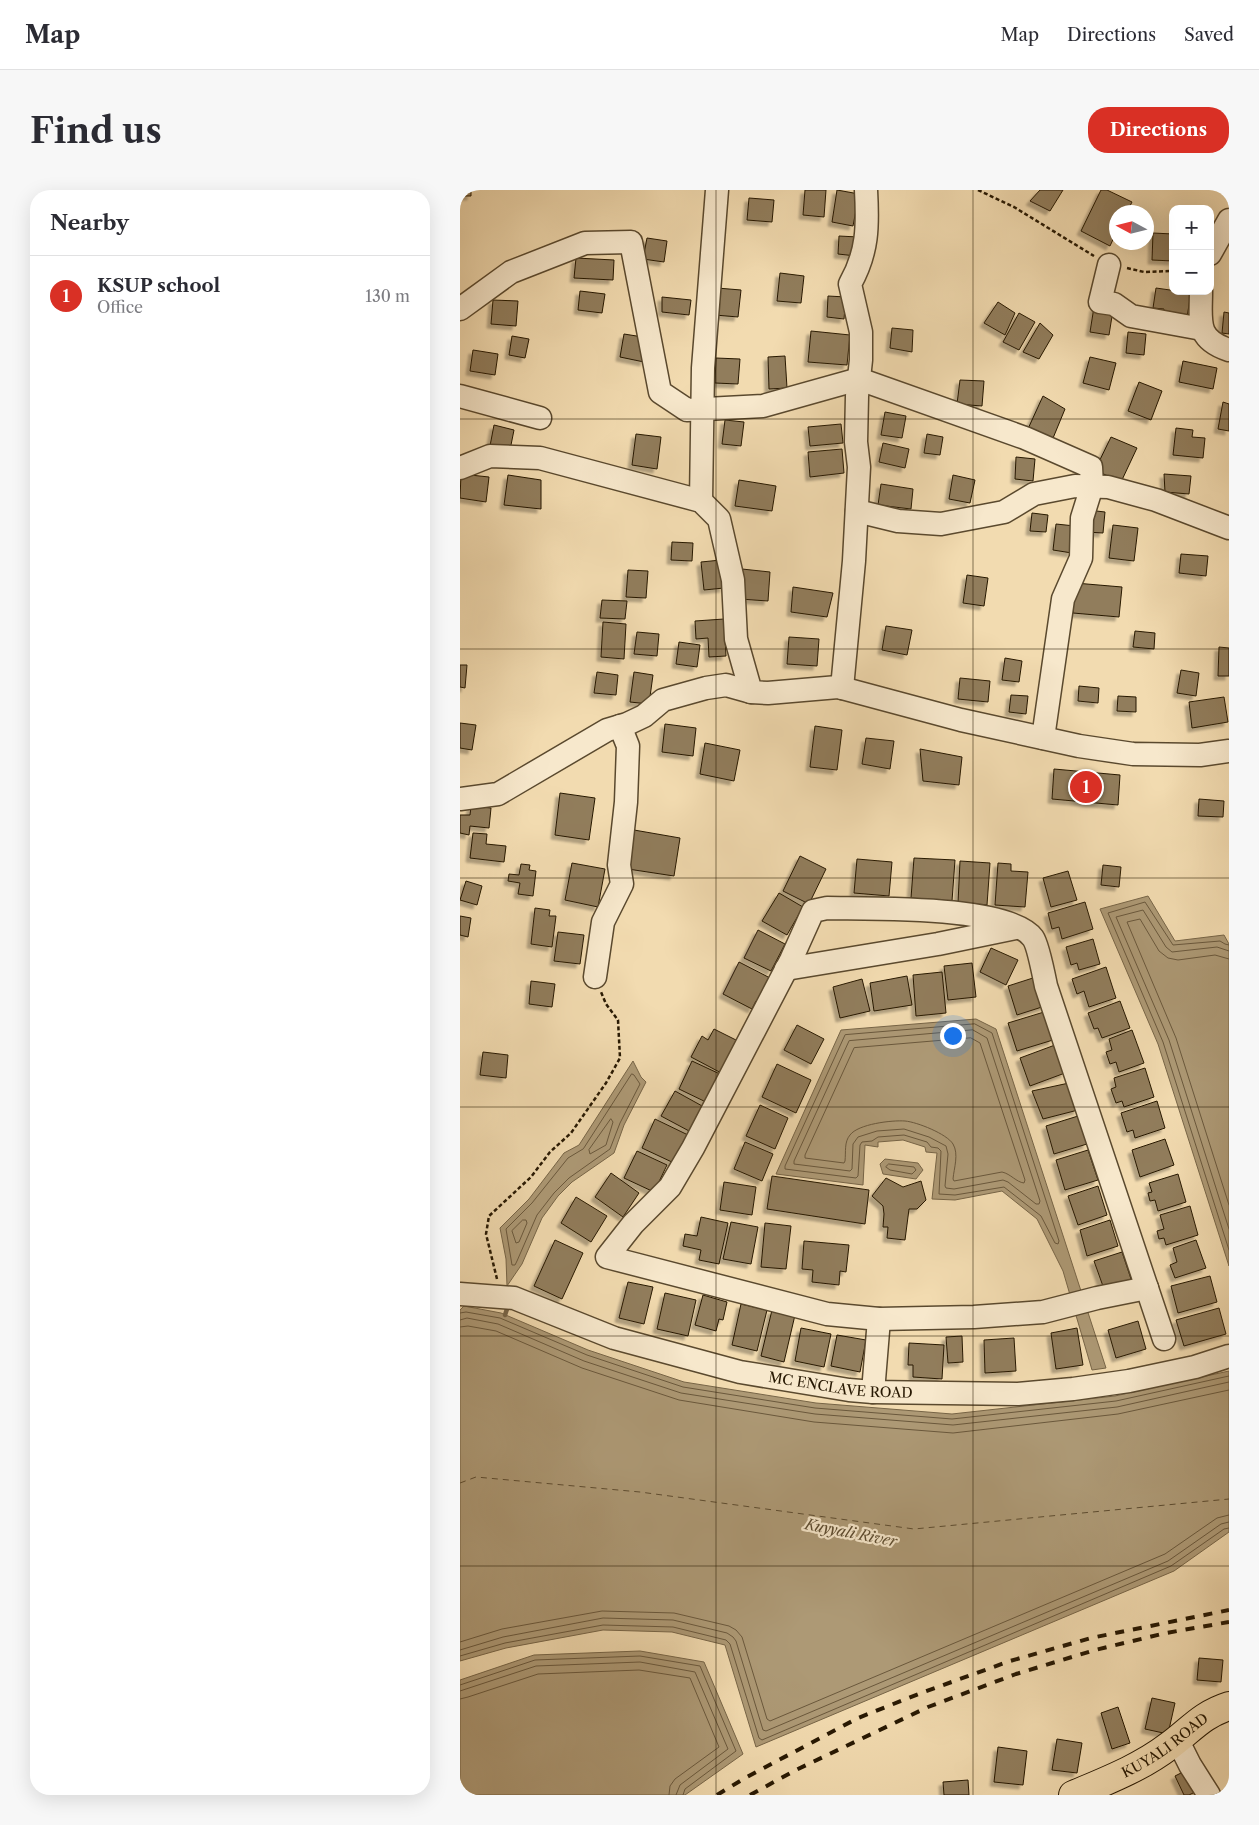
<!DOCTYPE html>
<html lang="en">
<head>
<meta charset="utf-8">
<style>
  body { margin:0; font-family:"Libre Caslon Text",serif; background:#f7f7f7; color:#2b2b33 }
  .controls { position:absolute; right:15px; top:15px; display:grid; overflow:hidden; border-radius:10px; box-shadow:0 5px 20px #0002 }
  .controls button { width:45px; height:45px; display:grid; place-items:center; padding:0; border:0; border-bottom:1px solid #e1e1e2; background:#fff; color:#2b2b33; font:25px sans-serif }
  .compass { position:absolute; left:649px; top:15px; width:45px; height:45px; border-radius:50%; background:#fff; box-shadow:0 5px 20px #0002; rotate:277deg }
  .you { position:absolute; left:492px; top:845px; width:18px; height:18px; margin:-12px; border:4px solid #fff; border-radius:50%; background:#1a73e8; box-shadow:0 0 0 8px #1a73e833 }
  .badge { display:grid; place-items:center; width:32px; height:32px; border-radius:50%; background:#d93025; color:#fff; font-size:16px; font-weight:700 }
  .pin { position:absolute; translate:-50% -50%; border:2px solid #fff; box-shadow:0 1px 5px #0006 }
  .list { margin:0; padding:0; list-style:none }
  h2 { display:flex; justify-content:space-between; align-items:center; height:65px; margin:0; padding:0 20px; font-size:21px }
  h2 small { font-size:16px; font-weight:400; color:#7c7c81 }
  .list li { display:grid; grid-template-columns:32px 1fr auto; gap:15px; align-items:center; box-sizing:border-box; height:80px; padding:0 20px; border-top:1px solid #e1e1e2 }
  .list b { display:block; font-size:19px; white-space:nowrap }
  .list p { margin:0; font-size:16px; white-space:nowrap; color:#7c7c81 }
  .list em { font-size:16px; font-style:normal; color:#7c7c81 }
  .map { position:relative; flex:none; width:769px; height:1605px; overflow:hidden; border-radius:20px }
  header { display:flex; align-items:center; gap:30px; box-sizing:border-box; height:70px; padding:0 25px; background:#fff; border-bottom:1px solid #e1e1e2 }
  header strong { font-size:24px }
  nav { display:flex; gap:28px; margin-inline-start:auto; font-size:18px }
  .intro { display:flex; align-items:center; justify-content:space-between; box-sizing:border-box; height:120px; padding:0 30px }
  h1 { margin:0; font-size:35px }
  .button { padding:12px 22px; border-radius:20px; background:#d93025; color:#fff; font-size:18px; font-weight:700 }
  main { display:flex; gap:30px; padding:0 30px }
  aside { flex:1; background:#fff; border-radius:20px; box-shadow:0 5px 20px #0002 }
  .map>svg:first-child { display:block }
  .water { fill:#ad9975; stroke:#776547 }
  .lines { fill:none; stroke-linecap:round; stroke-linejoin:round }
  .shore { stroke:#6a583c; stroke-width:1 }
  .stream { stroke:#776547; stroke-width:4.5 }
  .ferry { stroke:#5d4c30; stroke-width:1; stroke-dasharray:6 5; stroke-linecap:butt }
  .building { fill:#917d5c; stroke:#271802; filter:url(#shadow) }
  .minor-casing { stroke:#5a492e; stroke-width:25 }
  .major-casing { stroke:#271802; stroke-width:30 }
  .path { stroke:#271802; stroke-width:2.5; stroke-dasharray:4 2.5; stroke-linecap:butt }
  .minor { stroke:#f7e8cc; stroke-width:22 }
  .major { stroke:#f2dbb0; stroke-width:28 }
  .rail { stroke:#271802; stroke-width:4; stroke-dasharray:9 9; stroke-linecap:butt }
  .grid { fill:none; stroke:#271802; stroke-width:1; stroke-opacity:0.55 }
  .labels { text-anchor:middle; stroke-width:4.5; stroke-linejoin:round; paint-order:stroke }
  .street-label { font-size:14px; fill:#271802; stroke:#f7e8cc }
  .water-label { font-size:15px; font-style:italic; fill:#5d4c30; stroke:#f7e8cc }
</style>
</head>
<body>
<header>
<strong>Map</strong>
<nav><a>Map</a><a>Directions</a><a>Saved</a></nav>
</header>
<div class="intro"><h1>Find us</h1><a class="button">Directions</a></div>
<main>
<aside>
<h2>Nearby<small></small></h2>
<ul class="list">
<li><span class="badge">1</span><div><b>KSUP school</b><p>Office</p></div><em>130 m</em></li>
</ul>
</aside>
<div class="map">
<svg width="769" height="1605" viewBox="0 0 769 1605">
  <defs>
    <filter id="shadow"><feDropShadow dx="-4" dy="4" stdDeviation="1" flood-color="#0004"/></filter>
  </defs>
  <rect width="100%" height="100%" fill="#f2dbb0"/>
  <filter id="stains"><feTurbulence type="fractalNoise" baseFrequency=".004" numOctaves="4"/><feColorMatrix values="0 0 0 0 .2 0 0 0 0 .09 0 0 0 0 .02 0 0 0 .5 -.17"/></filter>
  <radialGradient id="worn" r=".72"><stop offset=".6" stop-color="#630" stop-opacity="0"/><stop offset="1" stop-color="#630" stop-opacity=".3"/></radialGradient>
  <!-- water -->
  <path class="water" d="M688,706l27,45 49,-6 5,9v322l-71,-222 -58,-135z
    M516,829l20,10 110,339 -14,2 -29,-99 -26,-52 -35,-28 -47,9 -23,-1 5,-46 -11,-1 -1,-5 -22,-7 -25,2v5l-13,-2 -2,40 -87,-11 65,-144z
    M173,871l8,16 5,5 -22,43 -10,28 -42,29 -14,14 -16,22 -20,46 -15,22 -1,-27 -6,-31 29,-29 35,-46 15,-8z
    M425,969l33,4 5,7 -7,9 -33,-5 -3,-10z
    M4,1116l37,7 87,37 96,32 132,21 136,11 163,-18 114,-25v161l-55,39 -418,176 -31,-102 -53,-13 -69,-2 -97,18 -46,13v-351z
    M180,1461l64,11 39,92 -58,41h-225v-115l74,-25z"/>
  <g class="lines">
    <!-- shore -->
    <path class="shore" d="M769,755l-4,-1 -5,-3 -47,4 -28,-43 -37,11 55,129 66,208
      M769,761l-12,-4 -45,5 -6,-5 -23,-37 -27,7 53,123 60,189
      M769,769l-14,-4 -37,5 -10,-2 -9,-7 -19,-32 -13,3 49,116 53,167
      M515,834l17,9 67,208 -1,3 -3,-1 -14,-27 -37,-29 -49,8 -16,-1 2,-43 -3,-3 -7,-1 -4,-5 -23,-7 -26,2 -6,4 -10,1 -2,3 -2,31 -2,2 -71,-9v-3l60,-131z
      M513,840l14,8 53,163 -1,3h-3l-28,-22 -5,-2 -49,9 -8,-1 -1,-2 3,-32 -2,-8 -17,-9 -25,-8 -27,2 -19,6 -5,7 -1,25 -2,2 -56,-7v-3l55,-120z
      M511,848l9,5 45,137 -1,3c-8,-1 -13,-9 -22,-11l-48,9 -1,-2c1,-11 6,-25 0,-35 -6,-10 -36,-22 -48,-23 -13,-1 -47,3 -55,14 -6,7 -4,17 -5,26l-1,2 -39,-5v-3l49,-107z
      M172,884l2,1 6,9 -20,39 -10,26 -41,29 -15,15 -17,22 -20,46 -2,4h-3l-6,-36 26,-26 36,-45 15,-9z
      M151,929l2,3 -7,23 -16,9 -1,-4z
      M429,974l25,3 2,3 -4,4 -22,-4 -4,-3z
      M63,1030h3l1,3 -8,19 -3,1 -4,-12z
      M0,1123l6,-1 34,6 87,37 96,32 132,21 137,11 164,-18 113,-25
      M0,1130l7,-2 31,6 86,37 97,32 134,21 138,11 164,-18 112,-25
      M0,1137l8,-1 28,5 86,37 97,32 135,22 139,11 165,-19 111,-24
      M0,1452l42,-13 100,-18 72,2 55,13 7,4 6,7 25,82 3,2 395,-167 52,-36 12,-3
      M0,1460l43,-13 100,-19 70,2 54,13 6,4 3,4 27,89 3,1 402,-170 53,-37 8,-2
      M0,1466l45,-13 98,-18 70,2 53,13 4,4 29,94 3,2 409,-174 53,-37 5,-1
      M0,1495l75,-25 105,-4 60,10 36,85 -51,38 -2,6
      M0,1501l76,-25 104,-4 55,10 33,77 -48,36 -4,10
      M0,1509l8,-2 70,-23 101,-4 51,8 29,69 -44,32 -5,7 -1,9"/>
    <!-- stream -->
    <path class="stream" d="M45,1125l2,-6"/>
    <!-- ferry -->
    <path class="ferry" d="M0,1293l16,-6 164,15 274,37 315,-30"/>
  </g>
  <!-- building -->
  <path class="building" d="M0,0h11v6h-11z
    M345,0h21l-2,27 -21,-2z
    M377,0l22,4 -6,32 -21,-4z
    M580,0h23l-13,21 -20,-10z
    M641,0h6l25,12 -5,10h-11v21l-6,13 -29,-15z
    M289,8l25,2 -2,22 -25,-2z
    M693,43l20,1v27l-21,-1z
    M379,46l19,1 -2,19 -18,-2z
    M187,48l20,3 -3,21 -21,-3z
    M116,68l38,2 -1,20 -39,-2z
    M320,83l24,3 -3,27 -24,-2z
    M257,98l24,2 -3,27 -23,-2z
    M696,98l35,5 -4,24 -24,-4 1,-4 -11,-1z
    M120,101l25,3 -3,19 -24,-3z
    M368,106l18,1 -2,22 -17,-2z
    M202,107l29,3 -2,15 -27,-3z
    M33,110l25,1 -2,25 -25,-2z
    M538,112l17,11 -10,22 -21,-12z
    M634,117l19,3 -4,25 -19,-3z
    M764,122l5,1v21l-7,-1z
    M559,123l16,9 -16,28 -16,-8z
    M580,133l13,12 -14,24 -16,-7z
    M432,138l21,2 -1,22 -22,-4z
    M351,141l39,4 -3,30 -39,-3z
    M668,142l18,2 -2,21 -18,-2z
    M164,144l25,4 -5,24 -24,-5z
    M52,146l17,3 -4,19 -16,-3z
    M13,160l25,4 -3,21 -25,-4z
    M325,166l2,32 -18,1 -1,-32z
    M630,167l26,6 -7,27 -26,-7z
    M256,168l24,1 -2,25 -23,-1z
    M723,171l34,7 -4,21 -34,-7z
    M500,190l24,1 -2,25 -25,-2z
    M679,192l23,9 -11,29 -23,-9z
    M583,206l22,13 -14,34 -24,-12z
    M763,212l6,2v27l-11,-2z
    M425,222l21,4 -4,22 -21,-3z
    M265,230l19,2 -3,24 -19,-2z
    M381,234l2,19 -33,3 -2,-19z
    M34,235l20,5 -4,20 -20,-4z
    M716,238l17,2 -1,7 13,1 -2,20 -30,-3z
    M176,244l25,3 -4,32 -25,-4z
    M467,244l16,3 -3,18 -16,-2z
    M651,247l26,11 -16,34 -26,-12z
    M423,253l26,6 -4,19 -26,-6z
    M382,259l2,24 -34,4 -2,-25z
    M556,267l19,2 -2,22 -18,-2z
    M1,284l28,3 -3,25 -26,-4z
    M704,284l27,2 -2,18 -24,-2z
    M48,285l33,5v29l-37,-4z
    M493,285l22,5 -5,23 -21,-4z
    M279,290l37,6 -4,25 -37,-5z
    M421,294l32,5 -2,20 -33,-4z
    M628,320l17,2 -2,21 -17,-1z
    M572,323l16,2 -2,17 -16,-1z
    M596,334l19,2 -3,27 -19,-3z
    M653,335l25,3 -4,33 -25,-3z
    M212,352l21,1 -1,18 -21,-1z
    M721,364l27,2 -2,20 -27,-3z
    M261,370l3,28 -20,2 -3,-28z
    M282,379l28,3 -2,29 -28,-2z
    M168,380l20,1 -2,27 -20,-1z
    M507,385l21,3 -4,28 -21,-3z
    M615,393l47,4 -3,30 -46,-4z
    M333,397l40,6 -6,24 -36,-5z
    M142,410l25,1 -2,18 -25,-1z
    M264,429l2,37 -17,1 -1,-19 -12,1 -1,-18z
    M143,432l23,2 -2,35 -23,-2z
    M426,436l26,4 -5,25 -25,-5z
    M675,441l20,2 -1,16 -21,-2z
    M177,442l22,2 -2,22 -23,-2z
    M329,447l30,2 -2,27 -30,-2z
    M219,452l21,3 -3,22 -21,-3z
    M759,457l10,1v28h-11z
    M545,468l17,3 -3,21 -17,-2z
    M0,475h7l-2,23 -5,-1z
    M721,480l18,3 -3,23 -19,-3z
    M137,482l21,3 -2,20 -22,-2z
    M174,482l19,3 -4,29 -19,-2z
    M500,488l30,3 -2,21 -30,-3z
    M619,496l20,2 -1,15 -20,-2z
    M551,505l17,1 -2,18 -17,-2z
    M658,506l18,1v15l-19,-1z
    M764,507l4,25 -36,6 -3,-26z
    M0,533l16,2 -4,25 -12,-2z
    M205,534l31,4 -3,28 -31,-4z
    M355,536l27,4 -5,40 -27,-3z
    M406,548l28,3 -4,28 -28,-5z
    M245,553l35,7 -6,31 -34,-7z
    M460,559l42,8 -3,28 -36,-4z
    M594,579l66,6 -2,30 -66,-6z
    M100,603l35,5 -6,42 -34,-5z
    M739,609l25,2 -1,16 -25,-1z
    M11,616l20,2 -2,20 -19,-2 -1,9 -9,-2v-18h10z
    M174,640l46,8 -6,38 -46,-7z
    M13,643l14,1 -1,10 20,2 -2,16 -34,-4z
    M340,666l26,13 -17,35 -26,-13z
    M454,668l41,2 -3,41 -41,-3z
    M397,669l35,3 -3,34 -35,-3z
    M500,671l30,2 -3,42 -29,-2z
    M112,673l33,6 -7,38 -33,-7z
    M538,673l13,1v7l17,1 -3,35 -30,-2z
    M61,674l9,1 -1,5 7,1 -3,25 -15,-2 2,-11 -12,-2 1,-7 10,1z
    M643,675l18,2 -2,20 -18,-2z
    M608,681l9,29 -26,7 -8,-29z
    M6,691l16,5 -5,19 -17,-5z
    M319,703l24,14 -16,28 -25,-14z
    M625,712l8,27 -31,10 -3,-12 -7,2 -4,-16z
    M75,718l15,2 -1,6h7l-4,31 -21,-3z
    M0,726l11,2 -3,19 -8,-2z
    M298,740l27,14 -14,27 -27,-13z
    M98,742l26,3 -4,29 -26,-3z
    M633,749l7,25 -21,6 -2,-7 -6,2 -5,-18z
    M531,758l27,12 -12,25 -26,-13z
    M279,772l33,17 -8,26 -8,-4 -4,8 -29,-15z
    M512,773l4,34 -28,3 -4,-34z
    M646,777l10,31 -27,9 -5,-16 -7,3 -5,-15z
    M482,782l4,41 -30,3 -3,-41z
    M447,786l5,29 -38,6 -4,-28z
    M576,787l9,29 -28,9 -9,-29z
    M402,789l8,32 -30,7 -7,-31z
    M71,791l24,3 -3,23 -23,-3z
    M660,811l10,27 -28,10 -4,-10 -4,1 -6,-16z
    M584,822l9,28 -36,11 -9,-28z
    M337,835l27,14 -13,25 -27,-14z
    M254,839l26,13 -13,34 -36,-19 11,-21 6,4z
    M672,840l12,33 -25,9 -3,-10 -6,2 -4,-12 6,-2 -3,-11z
    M595,855l10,28 -35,13 -10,-28z
    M23,862l25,3 -2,23 -26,-3z
    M232,871l30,14 -14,28 -29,-14z
    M317,874l34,16 -15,33 -34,-16z
    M685,878l9,29 -30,10 -2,-6 -6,2 -5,-14 5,-2 -2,-9z
    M609,893l9,27 -35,9 -11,-28z
    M215,901l29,16 -13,25 -30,-16z
    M697,911l8,27 -30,10 -2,-8 -6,2 -6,-19z
    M300,915l28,13 -13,31 -29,-13z
    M618,926l9,28 -33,10 -8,-28z
    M195,929l33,16 -14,28 -32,-15z
    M705,949l9,26 -34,12 -8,-27z
    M285,952l28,12 -11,27 -28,-12z
    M628,960l10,30 -33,10 -9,-30z
    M177,961l30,14 -13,27 -30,-14z
    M151,983l28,20 -16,24 -28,-20z
    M718,984l8,28 -28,9 -3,-11 -5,1 -2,-8 4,-1 -3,-9z
    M312,986l97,14 -4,34 -98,-15z
    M426,988l17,9 18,-6 5,19 -9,9h-8l-4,31 -18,-2 1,-11h-5l1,-13 -1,-8 -11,-10z
    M264,992l32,5 -4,28 -32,-5z
    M638,996l9,29 -29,10 -10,-29z
    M116,1007l31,19 -16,26 -30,-19z
    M730,1016l8,29 -32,10 -2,-7 -5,1 -2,-8 7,-2 -4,-14z
    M241,1027l27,6 -9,41 -20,-4 2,-10 -18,-4 2,-12 12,2z
    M650,1030l8,26 -31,10 -7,-26z
    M271,1032l27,5 -7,37 -28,-5z
    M305,1033l26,3 -5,43 -25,-2z
    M95,1050l28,13 -21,46 -28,-13z
    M736,1050l10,28 -31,10 -5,-13 7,-3 -4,-14z
    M344,1051l45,4 -3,27 -6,-1 -1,14 -27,-3 1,-12 -11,-1z
    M662,1062l9,27 -27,10 -10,-28z
    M750,1086l7,26 -39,11 -7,-27z
    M168,1092l25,5 -9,37 -25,-6z
    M205,1103l31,7 -8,36 -31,-7z
    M243,1105l24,7 -4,18 -4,-1 -3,12 -21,-6z
    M281,1114l26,6 -10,41 -25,-6z
    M759,1118l7,26 -42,12 -8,-26z
    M312,1120l23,5 -11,47 -23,-6z
    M678,1131l8,28 -30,9 -8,-28z
    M341,1138l30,6 -7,33 -29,-6z
    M617,1138l6,37 -27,4 -5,-36z
    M377,1145l29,5 -6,32 -29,-6z
    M502,1146l1,26 -15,1 -2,-26z
    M554,1148l2,33 -31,2 -1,-33z
    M449,1153l35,2 -2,34 -29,-2v-12h-5z
    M739,1468l24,2 -2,22 -24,-2z
    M692,1508l23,5 -7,31 -23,-5z
    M658,1517l12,36 -18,6 -11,-36z
    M597,1549l25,4 -5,30 -25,-3z
    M538,1557l29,4 -4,34 -29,-3z
    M729,1579l10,21 -10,5h-5l-9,-19z
    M508,1590l1,15h-25l-1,-13z"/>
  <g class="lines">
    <!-- minor casing -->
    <g class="minor-casing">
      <g id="minor">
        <path d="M750,64l19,-34"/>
        <path d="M649,75l-9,37 14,2 17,12 71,13"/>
        <path d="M741,101c0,30 -6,48 28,59"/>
        <path d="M0,119l51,-37 74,-29 46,-1 29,150 27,18 76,-4 96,-27 166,59 66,29 1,19 -10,32 -1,40 -18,41 -20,139"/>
        <path d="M0,206l80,22"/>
        <path d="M0,278l30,-12 50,2 161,43 18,18 14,61 3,59 15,53 17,1 70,-6 123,33 118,26 54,8 67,1 29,-4"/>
        <path d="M241,311l2,-133 14,-178"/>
        <path d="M397,321l41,10 43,3 63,-12 30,-18 41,-8 33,1 48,13 73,28"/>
        <path d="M382,498l12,-127 5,-94 -3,-25 1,-46 4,-36v-28l-11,-48c18,-32 18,-58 16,-94"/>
        <path d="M0,609l38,-5 109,-64 20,-6 17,-8 19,-16 43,-12 20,-3 25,7"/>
        <path d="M326,779l152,-25 78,-16"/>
        <path d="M135,787l8,-55 19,-38 -3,-19 7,-63 2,-56 -8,-20"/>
        <path id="s1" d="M0,1104l54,4 100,40 126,34 109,18 24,2 145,2 55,-5 56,-8 66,-14 34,-11"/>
        <path d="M419,1129l95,-2 69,-5 54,-14 50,-10"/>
        <path d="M413,1202l6,-73 -52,-5 -220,-57 26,-33 37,-37 23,-39 98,-188 22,-49 14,-3c41,1 182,-3 206,30 5,7 11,38 13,48l118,353"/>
        <path d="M717,1549l13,26 19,30"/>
      </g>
    </g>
    <!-- major casing -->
    <g class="major-casing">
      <g id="major">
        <path id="s2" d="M613,1605c33,-14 67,-27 96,-49 22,-16 32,-31 60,-40"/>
      </g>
    </g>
    <!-- path -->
    <path class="path" d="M518,0l36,17 80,49
      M667,78l17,4 29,-1
      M37,1089l-11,-45 3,-18 42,-39 19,-25 21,-19 35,-50 14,-25 -2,-38 -12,-16 -5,-12"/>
    <!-- minor -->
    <use href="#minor" class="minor"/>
    <!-- major -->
    <use href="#major" class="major"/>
    <!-- rail -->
    <path class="rail" d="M257,1605l28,-17 113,-60 63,-25 89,-32 81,-23 138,-28
      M290,1605l46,-25 132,-63 88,-33 79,-24 71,-17 63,-11"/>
  </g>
  <!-- grid -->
  <path class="grid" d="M256,0v1605M513,0v1605M0,229h769M0,459h769M0,688h769M0,917h769M0,1146h769M0,1376h769"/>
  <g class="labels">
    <!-- street labels -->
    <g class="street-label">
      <text dy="5" stroke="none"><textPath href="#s1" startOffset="394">MC ENCLAVE ROAD</textPath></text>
      <text dy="5" stroke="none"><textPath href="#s2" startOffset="105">KUYALI ROAD</textPath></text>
    </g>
    <!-- water labels -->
    <g class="water-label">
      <text transform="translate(391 1343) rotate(11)" y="5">Kuyyali River</text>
    </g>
  </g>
  <rect width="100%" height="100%" filter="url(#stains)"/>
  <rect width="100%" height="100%" fill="url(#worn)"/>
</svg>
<div class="controls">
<button>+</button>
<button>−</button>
</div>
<svg class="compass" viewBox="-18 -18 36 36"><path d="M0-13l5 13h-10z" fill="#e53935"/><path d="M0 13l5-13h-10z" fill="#7c7c81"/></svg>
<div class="you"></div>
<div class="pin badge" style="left:626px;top:597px">1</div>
</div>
</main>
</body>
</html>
